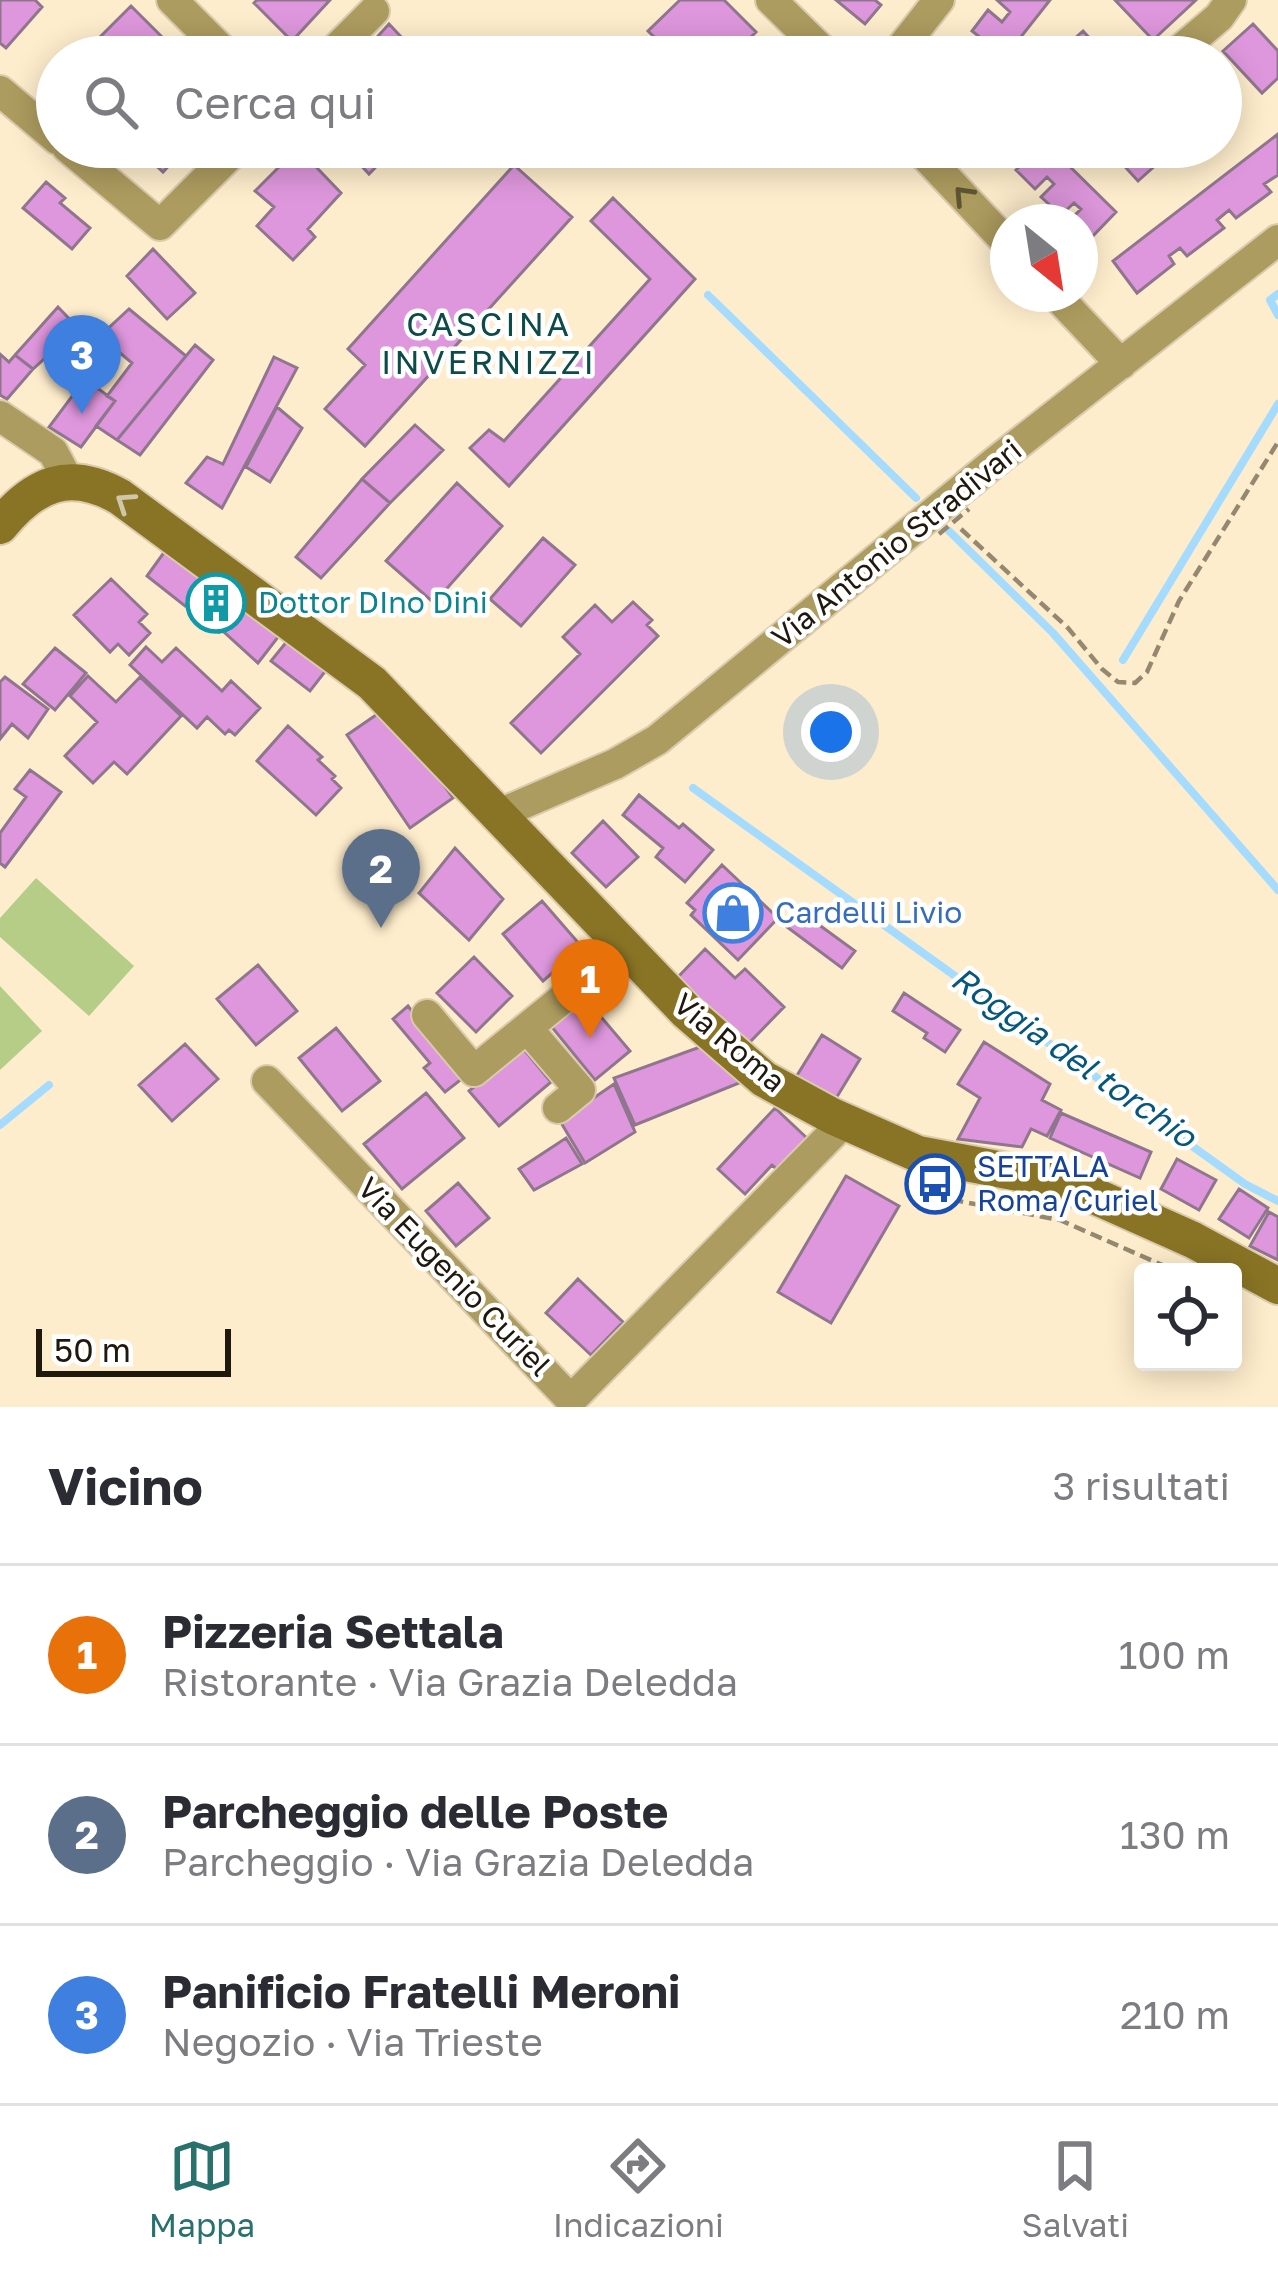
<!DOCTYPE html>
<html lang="it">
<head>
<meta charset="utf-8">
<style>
  body { margin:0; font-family:"Golos Text",sans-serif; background:#f7f7f7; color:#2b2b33 }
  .controls { position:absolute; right:36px; bottom:36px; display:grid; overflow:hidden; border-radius:12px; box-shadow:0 6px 30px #0003 }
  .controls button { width:108px; height:108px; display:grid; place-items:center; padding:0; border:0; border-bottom:3px solid #e1e1e2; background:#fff; color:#2b2b33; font:60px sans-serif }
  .compass { position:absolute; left:990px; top:204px; width:108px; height:108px; border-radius:50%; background:#fff; box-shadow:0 6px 30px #0003; rotate:150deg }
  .scale { position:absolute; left:36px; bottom:30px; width:195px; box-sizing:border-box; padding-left:12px; border:6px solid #1f190d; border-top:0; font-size:33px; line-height:42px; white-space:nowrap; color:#1f190d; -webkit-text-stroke:9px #fff; paint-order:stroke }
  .you { position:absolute; left:831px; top:732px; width:42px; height:42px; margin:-30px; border:9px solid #fff; border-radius:50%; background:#1a73e8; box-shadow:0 0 0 18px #1a73e833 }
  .badge { display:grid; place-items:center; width:78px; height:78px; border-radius:50%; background:#28716c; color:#fff; font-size:39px; font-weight:700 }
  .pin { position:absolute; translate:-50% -99px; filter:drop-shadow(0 3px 6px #0008) }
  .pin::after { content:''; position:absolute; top:63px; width:42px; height:36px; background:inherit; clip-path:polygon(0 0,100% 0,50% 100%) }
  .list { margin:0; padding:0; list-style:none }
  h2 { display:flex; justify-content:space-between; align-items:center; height:156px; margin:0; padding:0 48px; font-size:51px }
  h2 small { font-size:39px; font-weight:400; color:#7c7c81 }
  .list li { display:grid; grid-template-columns:78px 1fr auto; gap:36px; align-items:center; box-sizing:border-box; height:180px; padding:0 48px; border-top:3px solid #e1e1e2 }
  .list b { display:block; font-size:45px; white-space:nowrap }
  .list p { margin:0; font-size:39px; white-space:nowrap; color:#7c7c81 }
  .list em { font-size:39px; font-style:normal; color:#7c7c81 }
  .icon { flex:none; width:66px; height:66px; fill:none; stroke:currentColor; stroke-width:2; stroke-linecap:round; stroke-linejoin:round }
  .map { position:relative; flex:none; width:1278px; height:1407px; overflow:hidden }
  .search { position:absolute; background:#fff; box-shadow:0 6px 30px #0003; left:36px; right:36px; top:36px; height:132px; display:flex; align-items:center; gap:30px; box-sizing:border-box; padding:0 42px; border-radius:66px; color:#7c7c81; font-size:45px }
  .sheet { height:696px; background:#fff }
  nav { display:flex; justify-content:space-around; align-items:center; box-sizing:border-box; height:168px; border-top:3px solid #e1e1e2; background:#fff; font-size:33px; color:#7c7c81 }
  nav a { display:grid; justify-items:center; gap:6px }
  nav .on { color:#28716c }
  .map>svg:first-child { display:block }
  .green { fill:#b6cd88 }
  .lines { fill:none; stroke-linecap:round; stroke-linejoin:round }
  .stream { stroke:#a5dbfe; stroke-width:8 }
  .building { fill:#de97dc; stroke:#8f768e; stroke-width:3 }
  .street-casing { stroke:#dacbad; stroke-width:34 }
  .secondary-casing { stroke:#dacbad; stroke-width:40 }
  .path { stroke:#948871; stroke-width:4.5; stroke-dasharray:12 6; stroke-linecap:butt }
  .street { stroke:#ad9c5f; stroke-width:30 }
  .secondary { stroke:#897425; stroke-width:36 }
  .path-bridge { stroke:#948871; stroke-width:4.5; stroke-dasharray:12 6; stroke-linecap:butt }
  .oneway { stroke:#5f5432 }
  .oneway2 { stroke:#d0c7a8 }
  .labels { text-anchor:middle; stroke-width:9; stroke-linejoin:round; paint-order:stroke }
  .street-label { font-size:30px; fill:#1f190d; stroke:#fff }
  .culture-label { font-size:30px; fill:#0d838f; stroke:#fff; text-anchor:start }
  .shop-label { font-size:30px; fill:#366cbe; stroke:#fff; text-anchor:start }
  .transit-label { font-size:30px; fill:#164399; stroke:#fff; text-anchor:start }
  .neighbourhood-label { font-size:33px; letter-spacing:3px; fill:#0c4b47; stroke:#fff }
  .water-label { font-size:33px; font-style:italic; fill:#06577c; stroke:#fff }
</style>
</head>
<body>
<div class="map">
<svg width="1278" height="1407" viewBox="0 0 1278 1407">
  <rect width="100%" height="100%" fill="#feedcc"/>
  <!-- green -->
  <path class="green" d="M36,878l98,88 -45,50 -89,-79v-19z
    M0,986l42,45 -42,39z"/>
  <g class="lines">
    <!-- stream -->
    <path class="stream" d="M1278,294l-8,6 8,15
      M708,295l208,203
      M949,531l104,102 225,257
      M1123,660l155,-256
      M693,788l552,396 33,17
      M0,1125l49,-40"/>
  </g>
  <!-- building -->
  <path class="building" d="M0,0h35l7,7 -36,41 -6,-5z
    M257,0h73l-38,41 -38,-38z
    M680,0h44l32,32 -25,25h-56l-27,-26z
    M836,0h39l6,5 -16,19z
    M1050,0l-45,57 -33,-26 16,-21 14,12 8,-10 -13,-12z
    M1115,0h81l-43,40z
    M131,6l37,37 -13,14h-75z
    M389,24l31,33h-61z
    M1253,24l25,27v27l-16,15 -39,-42z
    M1083,31l24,26h-53z
    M1221,101l15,18 -15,13z
    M1278,134v41l-14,9 7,8 -35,26 -7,-8 -12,10 7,8 -37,28 -7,-8 -11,8 5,8 -37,29 -24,-32z
    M137,147h49l-23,25z
    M344,147h51l-26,27z
    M992,147h58l66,65 -29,30 -7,-7v-13h-12l13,-13 -7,-6 -13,12 -20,-18 13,-13 -7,-7 -12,12 -19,-19 12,-12 -7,-6 -12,12z
    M1107,147h55l6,7 -30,27z
    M298,148l43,45 -33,36 7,8 -22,23 -36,-34 17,-19 -19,-16z
    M514,165l58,52 -207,229 -40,-37 40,-44 -17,-16z
    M46,182l19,16 -5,5 30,25 -18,21 -49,-41z
    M613,198l82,81 -186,207 -39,-38 19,-18 15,11 146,-162 -59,-58z
    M153,249l42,44 -28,26 -40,-43z
    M58,307l20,21 -45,41 -18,-14z
    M129,309l57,47 -69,84 -21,-14 19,-25 -8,-5 25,-33 -32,-27z
    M195,345l18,15 -73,95 -23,-15z
    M0,354l9,8 6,-7 18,14 -26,30 -7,-4z
    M274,357l23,11 -75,140 -36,-25 21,-26 16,7z
    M85,379l30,22 -34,46 -32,-20z
    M277,407l25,21 -32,54 -24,-15z
    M415,425l28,25 -53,53 -28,-24z
    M362,479l28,24 -69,75 -25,-21z
    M457,483l45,43 -68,77 -48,-42z
    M543,538l32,27 -54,61 -31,-27z
    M173,540l40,31 -28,35 -38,-30z
    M213,575l31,24 -25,33 -31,-25z
    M111,579l36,35 -8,8 11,11 -21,22 -11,-11 -8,8 -36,-37z
    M246,600l39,28 -27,35 -34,-31z
    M633,602l19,18 -5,5 11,11 -117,117 -30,-30 69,-69 -17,-17 32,-32 17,17z
    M296,630l38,30 -24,31 -39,-30z
    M146,647l16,15 14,-14 46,43 9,-10 29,27 -25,27 -6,-5 -4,4 -18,-17 -10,11 -67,-63z
    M55,648l31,25 -31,37 -32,-26z
    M88,676l28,26 24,-25 41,39 -54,58 -13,-12 -21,21 -28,-27 32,-34 -27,-26z
    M5,677l43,32 -20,29 -16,-14 -12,15v-57z
    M389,706l64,92 -43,30 -63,-93z
    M288,726l34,31 -4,3 17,16 -3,3 9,9 -25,27 -59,-54z
    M30,770l31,22 -56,75 -5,-4v-30l26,-36 -11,-8z
    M639,795l40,33 4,-4 30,26 -28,32 -29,-25 7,-9 -40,-33z
    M603,821l35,36 -32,30 -34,-34z
    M455,848l48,51 -34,41 -50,-47z
    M722,865l56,53 -40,42 -47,-45 4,-5 -8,-7z
    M542,901l40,46 -39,34 -40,-47z
    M800,911l55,40 -13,17 -55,-41z
    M705,949l30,29 10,-9 39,38 -38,39 -69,-68z
    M474,957l38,39 -36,36 -39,-39z
    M258,965l39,46 -41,34 -39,-46z
    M904,993l56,37 -15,22 -21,-14 3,-5 -34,-22z
    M585,998l45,53 -35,29 -44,-54z
    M408,1006l55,72 -18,14 -21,-24 6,-5 -37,-44z
    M336,1028l44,53 -38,30 -43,-53z
    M822,1035l38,24 -25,41 -39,-23z
    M984,1042l66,42 -8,16 19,10 -14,26 -16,-7 -9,18 -64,-8 22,-41 -22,-14z
    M711,1043l38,36 -114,46 -21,-47z
    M185,1044l33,35 -46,42 -33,-36z
    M522,1047l29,35 -52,44 -30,-35z
    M614,1084l21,48 -50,31 -25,-42z
    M426,1093l38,45 -62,51 -38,-45z
    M775,1108l34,32 -30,31 -7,-6 -27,29 -27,-25z
    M1061,1113l90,39 -11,26 -90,-40z
    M566,1138l16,26 -48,26 -15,-21z
    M1177,1159l39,21 -17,30 -38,-21z
    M846,1176l53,30 -68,117 -53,-31z
    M458,1183l31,35 -33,28 -30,-35z
    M1239,1189l29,19 -19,30 -30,-19z
    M1269,1212l9,5v43l-28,-14z
    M578,1279l45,43 -32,33 -45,-42z"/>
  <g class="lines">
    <!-- street casing -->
    <g class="street-casing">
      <path id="street" d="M172,0l57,57
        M771,0l58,57
        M328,57l46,-46
        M894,57l45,-57
        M1172,57l47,-40 12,-17
        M0,91l57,48
        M67,147l93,78 78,-78
        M917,147l91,97
        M1055,294l66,70
        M0,416l53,36 16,30
        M497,815l118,-51 42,-24 338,-278 283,-222
        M427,1015l47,56 151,-123
        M527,1028l53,62 -22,18
        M267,1081l304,319 273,-278"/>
    </g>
    <!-- secondary casing -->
    <g class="secondary-casing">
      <path id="secondary" d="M0,526c34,-42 69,-58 120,-29l252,186 315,329 77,67 68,37 86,38 127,24 45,16 103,46 85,46"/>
    </g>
    <!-- path -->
    <path class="path" d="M961,529l107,99 34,41 16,13 17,1 12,-11 32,-71 99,-159
      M916,1193l144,27 118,52"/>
    <!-- street -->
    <use href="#street" class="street"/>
    <!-- secondary -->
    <use href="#secondary" class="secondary"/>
    <!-- path-bridge -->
    <path class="path-bridge" d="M939,534l30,-25"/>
  </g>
  <!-- one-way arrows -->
  <defs><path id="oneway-chevron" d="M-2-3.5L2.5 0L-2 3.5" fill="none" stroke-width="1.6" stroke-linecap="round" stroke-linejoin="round" transform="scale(3)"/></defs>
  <use class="oneway" href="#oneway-chevron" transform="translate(963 195) rotate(-133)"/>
  <use class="oneway2" href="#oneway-chevron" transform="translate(125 502) rotate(-146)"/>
  <!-- icons -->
  <defs>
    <g id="building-ring" transform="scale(3)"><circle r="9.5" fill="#fff" stroke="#0f9aa8" stroke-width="1.5"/><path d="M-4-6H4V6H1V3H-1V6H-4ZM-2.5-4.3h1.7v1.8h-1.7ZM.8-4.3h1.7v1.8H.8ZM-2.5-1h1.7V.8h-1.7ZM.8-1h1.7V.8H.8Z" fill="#0f9aa8"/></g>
    <g id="shop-ring" transform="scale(3)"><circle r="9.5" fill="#fff" stroke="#3f7fe0" stroke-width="1.5"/><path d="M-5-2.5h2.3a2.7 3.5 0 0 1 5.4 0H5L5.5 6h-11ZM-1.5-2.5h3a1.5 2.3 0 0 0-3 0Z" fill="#3f7fe0"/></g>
    <g id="bus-ring" transform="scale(3)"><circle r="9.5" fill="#fff" stroke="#1a4fb4" stroke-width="1.5"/><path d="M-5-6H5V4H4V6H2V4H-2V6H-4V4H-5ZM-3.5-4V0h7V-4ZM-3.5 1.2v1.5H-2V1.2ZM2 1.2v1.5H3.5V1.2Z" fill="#1a4fb4"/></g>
  </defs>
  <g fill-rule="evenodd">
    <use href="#building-ring" x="216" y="603"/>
    <use href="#shop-ring" x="733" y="913"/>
    <use href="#bus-ring" x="935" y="1184"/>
  </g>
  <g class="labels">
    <!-- street labels -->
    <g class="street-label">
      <text transform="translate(897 544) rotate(-39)" y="10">Via Antonio Stradivari</text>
      <text transform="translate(729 1043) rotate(40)" y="10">Via Roma</text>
      <text transform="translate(454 1277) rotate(46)" y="10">Via Eugenio Curiel</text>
    </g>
    <!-- culture labels -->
    <g class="culture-label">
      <text x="258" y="613">Dottor DIno Dini</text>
    </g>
    <!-- shop labels -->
    <g class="shop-label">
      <text x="775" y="923">Cardelli Livio</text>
    </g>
    <!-- transit labels -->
    <g class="transit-label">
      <text x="977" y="1177">SETTALA<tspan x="977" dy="34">Roma/Curiel</tspan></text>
    </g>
    <!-- neighbourhood labels -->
    <g class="neighbourhood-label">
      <text x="489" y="336">CASCINA<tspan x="489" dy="38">INVERNIZZI</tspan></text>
    </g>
    <!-- water labels -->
    <g class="water-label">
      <text transform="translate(1074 1057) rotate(35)" y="12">Roggia del torchio</text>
    </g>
  </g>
</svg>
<div class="controls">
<button><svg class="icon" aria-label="locate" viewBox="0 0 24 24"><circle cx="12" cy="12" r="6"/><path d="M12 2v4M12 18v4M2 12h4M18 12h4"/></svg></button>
</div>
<svg class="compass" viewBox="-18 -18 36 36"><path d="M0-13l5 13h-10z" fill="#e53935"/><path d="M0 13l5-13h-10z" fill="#7c7c81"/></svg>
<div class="scale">50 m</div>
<div class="you"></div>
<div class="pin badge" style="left:590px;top:1038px;background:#e8710a">1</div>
<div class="pin badge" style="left:381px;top:928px;background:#5c6f8a">2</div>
<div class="pin badge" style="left:82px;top:414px;background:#3f7fe0">3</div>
<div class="search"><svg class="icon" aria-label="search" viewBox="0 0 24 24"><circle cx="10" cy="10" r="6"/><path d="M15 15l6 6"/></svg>Cerca qui</div>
</div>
<section class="sheet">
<h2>Vicino<small>3 risultati</small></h2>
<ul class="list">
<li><span class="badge" style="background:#e8710a">1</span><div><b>Pizzeria Settala</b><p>Ristorante · Via Grazia Deledda</p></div><em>100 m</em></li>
<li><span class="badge" style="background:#5c6f8a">2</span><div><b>Parcheggio delle Poste</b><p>Parcheggio · Via Grazia Deledda</p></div><em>130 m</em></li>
<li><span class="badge" style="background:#3f7fe0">3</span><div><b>Panificio Fratelli Meroni</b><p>Negozio · Via Trieste</p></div><em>210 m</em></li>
</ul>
</section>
<nav>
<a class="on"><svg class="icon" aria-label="map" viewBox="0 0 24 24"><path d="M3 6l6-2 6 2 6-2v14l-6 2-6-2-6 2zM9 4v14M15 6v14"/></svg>Mappa</a>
<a><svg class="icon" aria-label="directions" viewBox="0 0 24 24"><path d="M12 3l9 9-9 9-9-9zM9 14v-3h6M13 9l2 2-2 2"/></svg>Indicazioni</a>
<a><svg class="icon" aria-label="saved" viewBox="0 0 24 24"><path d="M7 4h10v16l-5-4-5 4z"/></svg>Salvati</a>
</nav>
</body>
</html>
